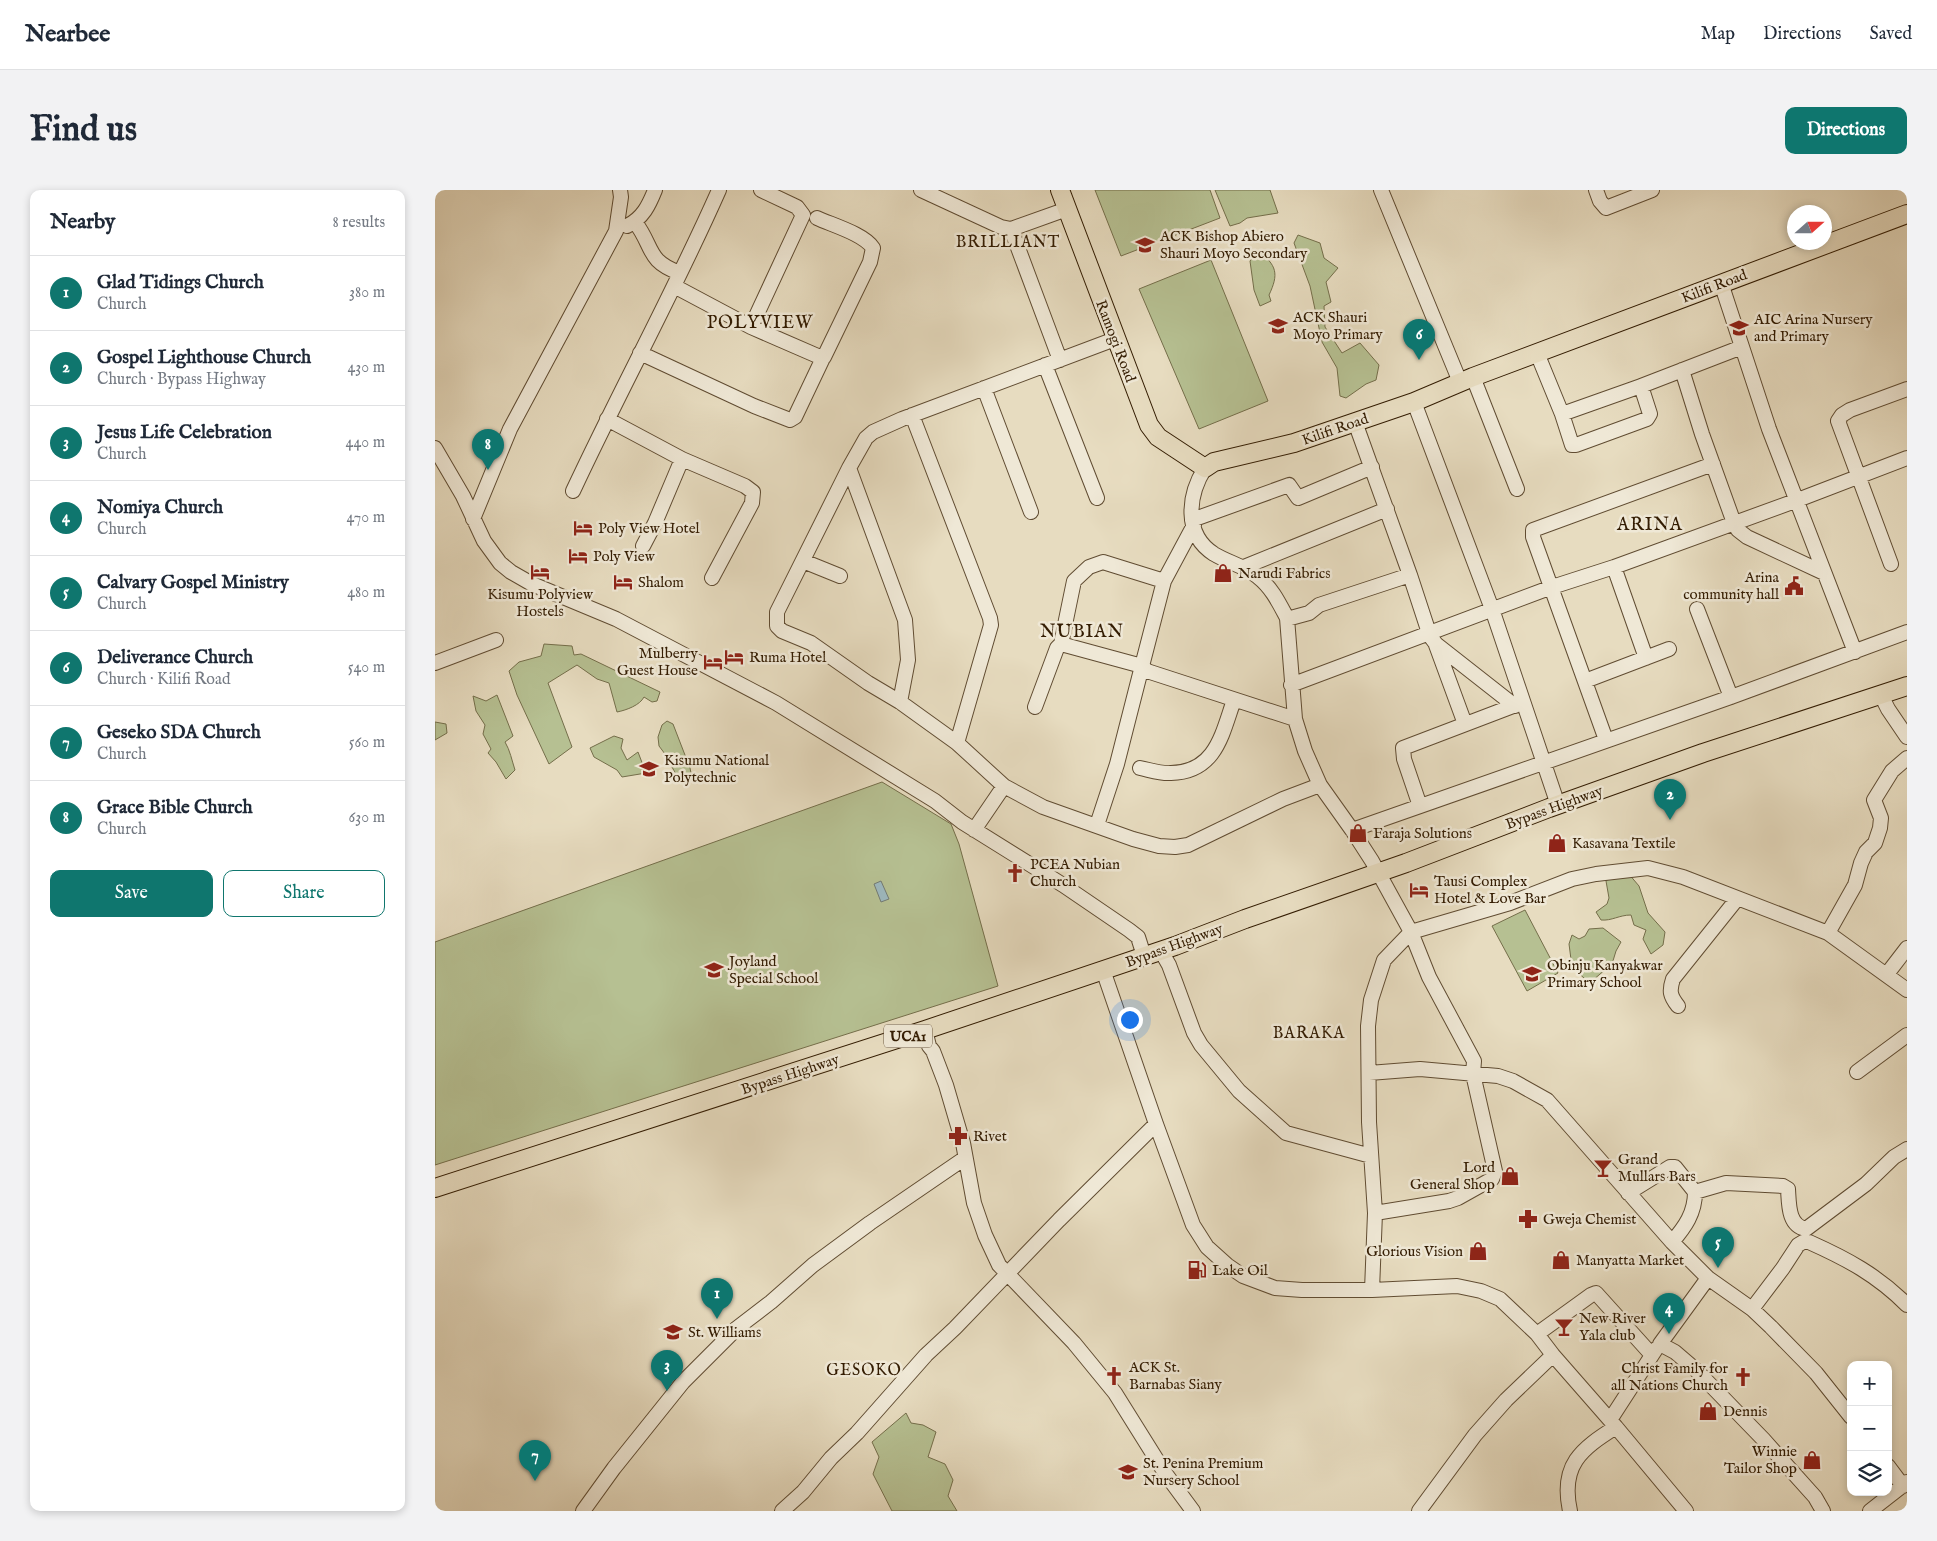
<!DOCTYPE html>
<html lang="en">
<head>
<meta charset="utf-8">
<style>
  body { margin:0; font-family:"IM FELL English",serif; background:#f2f2f3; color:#1f2937 }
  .controls { position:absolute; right:15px; bottom:15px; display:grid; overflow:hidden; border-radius:10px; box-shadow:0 2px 8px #0003 }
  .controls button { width:45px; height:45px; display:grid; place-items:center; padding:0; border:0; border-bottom:1px solid #e0e1e3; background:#fff; color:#1f2937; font:25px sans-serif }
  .compass { position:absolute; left:1352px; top:15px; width:45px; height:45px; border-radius:50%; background:#fff; box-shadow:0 2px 8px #0003; rotate:69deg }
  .you { position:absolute; left:694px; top:829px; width:18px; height:18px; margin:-12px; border:4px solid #fff; border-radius:50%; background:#1a73e8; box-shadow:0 0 0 8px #1a73e833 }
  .badge { display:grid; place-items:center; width:32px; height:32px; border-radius:50%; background:#0f766e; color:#fff; font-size:16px; font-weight:700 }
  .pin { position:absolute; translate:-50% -41px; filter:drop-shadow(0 1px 2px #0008) }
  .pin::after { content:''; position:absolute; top:26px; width:18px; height:15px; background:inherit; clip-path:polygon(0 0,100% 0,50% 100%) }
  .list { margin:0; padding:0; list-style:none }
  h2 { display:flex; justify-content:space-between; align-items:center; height:65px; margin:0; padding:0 20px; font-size:21px }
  h2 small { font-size:16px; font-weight:400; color:#747a83 }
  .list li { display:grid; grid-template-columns:32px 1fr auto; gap:15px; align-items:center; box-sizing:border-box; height:75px; padding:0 20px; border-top:1px solid #e0e1e3 }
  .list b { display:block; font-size:19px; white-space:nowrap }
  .list p { margin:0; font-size:16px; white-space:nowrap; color:#747a83 }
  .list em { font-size:16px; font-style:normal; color:#747a83 }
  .actions { display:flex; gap:10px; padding:15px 20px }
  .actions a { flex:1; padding:11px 0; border:1px solid #0f766e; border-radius:10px; text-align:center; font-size:18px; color:#0f766e }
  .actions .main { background:#0f766e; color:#fff }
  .icon { flex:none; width:28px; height:28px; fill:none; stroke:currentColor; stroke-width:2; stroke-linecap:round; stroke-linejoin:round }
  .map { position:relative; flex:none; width:1472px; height:1321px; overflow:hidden; border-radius:10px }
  header { display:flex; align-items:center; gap:30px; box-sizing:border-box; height:70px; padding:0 25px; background:#fff; border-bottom:1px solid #e0e1e3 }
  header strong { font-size:24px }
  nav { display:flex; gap:28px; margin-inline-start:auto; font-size:18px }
  .intro { display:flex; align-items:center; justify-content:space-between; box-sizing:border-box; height:120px; padding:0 30px }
  h1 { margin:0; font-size:35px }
  .button { padding:12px 22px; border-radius:10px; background:#0f766e; color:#fff; font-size:18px; font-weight:700 }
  main { display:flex; gap:30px; padding:0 30px }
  aside { flex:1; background:#fff; border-radius:10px; box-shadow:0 2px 8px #0003 }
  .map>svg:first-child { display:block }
  .green { fill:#b6c092; stroke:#746e4a }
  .water { fill:#9db8be; stroke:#737a73 }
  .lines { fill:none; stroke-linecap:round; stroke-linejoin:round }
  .minor-casing { stroke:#604c32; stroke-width:16 }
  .major-casing { stroke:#331c02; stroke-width:20 }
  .minor { stroke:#efe8d6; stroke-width:14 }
  .major { stroke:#e7dcc0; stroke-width:18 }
  .labels { text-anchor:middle; stroke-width:5; stroke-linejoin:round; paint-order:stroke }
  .shield { fill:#efe8d6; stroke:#6b5942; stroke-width:1 }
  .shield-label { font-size:14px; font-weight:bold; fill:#331c02 }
  .poi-label { font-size:15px; fill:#331c02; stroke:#efe8d6; text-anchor:start }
  .street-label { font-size:15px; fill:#331c02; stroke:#efe8d6 }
  .neighbourhood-label { font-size:16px; letter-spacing:1px; fill:#331c02; stroke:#efe8d6 }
  .quarter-label { font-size:18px; letter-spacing:1px; fill:#331c02; stroke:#efe8d6 }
</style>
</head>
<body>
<header>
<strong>Nearbee</strong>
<nav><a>Map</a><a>Directions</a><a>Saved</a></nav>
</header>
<div class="intro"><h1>Find us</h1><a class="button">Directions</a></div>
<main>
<aside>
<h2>Nearby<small>8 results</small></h2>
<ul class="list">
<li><span class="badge">1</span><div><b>Glad Tidings Church</b><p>Church</p></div><em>380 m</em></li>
<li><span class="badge">2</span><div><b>Gospel Lighthouse Church</b><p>Church · Bypass Highway</p></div><em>430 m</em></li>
<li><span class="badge">3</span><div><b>Jesus Life Celebration</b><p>Church</p></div><em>440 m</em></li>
<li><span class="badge">4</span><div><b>Nomiya Church</b><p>Church</p></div><em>470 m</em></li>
<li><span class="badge">5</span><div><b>Calvary Gospel Ministry</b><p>Church</p></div><em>480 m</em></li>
<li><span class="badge">6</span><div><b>Deliverance Church</b><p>Church · Kilifi Road</p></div><em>540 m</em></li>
<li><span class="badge">7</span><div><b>Geseko SDA Church</b><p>Church</p></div><em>560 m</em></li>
<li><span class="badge">8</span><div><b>Grace Bible Church</b><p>Church</p></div><em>630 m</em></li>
</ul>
<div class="actions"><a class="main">Save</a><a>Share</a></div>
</aside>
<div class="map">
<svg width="1472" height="1321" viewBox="0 0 1472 1321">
  <rect width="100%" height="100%" fill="#e7dcc0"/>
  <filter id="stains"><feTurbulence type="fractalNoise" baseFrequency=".004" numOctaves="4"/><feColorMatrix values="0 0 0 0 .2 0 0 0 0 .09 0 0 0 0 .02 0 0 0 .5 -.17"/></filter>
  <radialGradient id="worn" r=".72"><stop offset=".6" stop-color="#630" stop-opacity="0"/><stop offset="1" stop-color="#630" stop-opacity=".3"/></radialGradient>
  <!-- green -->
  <path class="green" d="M660,0h115l10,28 -99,38z
    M780,0h55l8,23 -31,5 -7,5 -10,3z
    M863,45l22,8 4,15 14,10 -12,14 5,20 -7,4 1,21 17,26 18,-10 19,22 -3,15 -10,4 -20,14 -6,-2 -3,-28 -15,-26 -12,-56 -16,-43z
    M823,61c19,14 21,23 11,44l2,6 -11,5 -6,-16 -4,-29z
    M776,70l57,141 -69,28 -60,-140z
    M109,454l28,2 2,9 7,-1 79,38 -3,9 -5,1 -8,-5c-4,8 -17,13 -27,15l-8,-29 -12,-4 -20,-14 -29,18 24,64 -23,17 -32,-69 -8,-24 10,-9 22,-6z
    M62,505l16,41 -8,6c5,8 7,19 10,28l-9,9 -10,-17 -8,-9 3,-4 -8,-15 2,-9 -9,-14 -3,-15 13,5z
    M232,531l6,3 17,44 1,5 -3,6 -9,1 -14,-26 -6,-8 -1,-9 4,-12z
    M0,532l11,2 1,9 -12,7z
    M179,546l9,3 -2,9 6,12 11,-8 8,21 -24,4 -5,-7 -23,-13 -4,-9z
    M447,592l69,42 8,20 39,142 -563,179v-223z
    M1181,683h12l11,13 9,27 17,19 -2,13 -12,9 -8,-15 3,-9 -12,-5 -3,-10c-12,0 -19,6 -30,5l-5,-8 11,-8 2,-6 -3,-17z
    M1090,720l33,63 -31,18 -35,-65z
    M1168,738l18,14 -5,9 -4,13 -19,16 -8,-1 -13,-12 -3,-23 3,-9 7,4 6,-3 4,-7z
    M471,1223l5,10 12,2 13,7 -8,25 17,7 8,16 -5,16 9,15h-65l-19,-37 6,-17 -7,-15z"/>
  <!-- water -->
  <path class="water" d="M446,691l8,18 -8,3 -7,-18z"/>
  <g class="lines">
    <!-- minor casing -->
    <g class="minor-casing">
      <path id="minor" d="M486,0l80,37 10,2 56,-20
        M946,0l79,192
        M1161,0l4,11 6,7 46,-18
        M200,32c19,25 11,39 45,51
        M192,36c16,-8 22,-21 28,-36
        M576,39l49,131
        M1286,93l48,146 86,223
        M239,96l77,41 69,30h4l46,-95 3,-14c-9,-14 -41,-23 -56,-30
        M316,137l52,-112 -6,-8 -36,-17
        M205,163l114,53 36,14 5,-3 28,-59
        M1102,163l25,61 10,31h4l71,-26 3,-5 -9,-28 -79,28
        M610,175l52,133
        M1247,180l20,64 32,89 4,7 9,7 77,36
        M1038,187l44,112
        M1206,196l101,-39
        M549,198l47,124
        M979,212l78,207 66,196
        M477,225l78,203 1,7 -34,118
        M172,229l75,40 63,27 8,6 -1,11 -40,75
        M920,232l55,153 20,61 6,8 79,62
        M0,258l28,48 21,45 16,22 11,9 21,12 84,35 160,84 159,98 27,21 101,63 66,45 9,7 6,19
        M414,278l56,152 3,40 -8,42
        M770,278c-17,27 -22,66 9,86 15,9 31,12 44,23 14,11 21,26 29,41l8,101 10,32 15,34 32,45 20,31 39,71 18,45 45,84 -1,13 22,97 -3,8 -34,19 -9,3 -74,12
        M138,301c47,-101 101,-199 146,-301
        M38,329l37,-90 106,-198 5,-34 -1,-7
        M757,330l97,-35 9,13 74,-31
        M759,335l-30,56 -22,85 5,5 148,48
        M208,356l12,-23 27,-64
        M368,371l37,15
        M1456,374l-53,-143 4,-6 8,-5 57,-21
        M809,377l143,-58
        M1179,377l32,91
        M1262,419l34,88
        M852,429l22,-6 10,-8 91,-30
        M626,454l81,22 -25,98 -20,61
        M1001,455l29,79
        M0,473l61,-23
        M1150,491l84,-32
        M856,495l261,-98 62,-20 181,-66 112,-43
        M1446,505l7,14 19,28
        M600,517l22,-59 4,-4 13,-63 15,-14 14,-5 61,19
        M1171,550l-73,-203v-7l180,-66
        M705,578c10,2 21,6 31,5 45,-1 51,-39 63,-73
        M569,596l39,21 90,32 26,7 16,1 13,-2 95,-46 37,-14
        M985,616l-16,-47 -1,-11 118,-45
        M539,640l30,-44 -47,-43 -57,-41 -32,-19 -57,-40 -29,-12 -5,-5v-14l72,-144 17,-30 7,-6 29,-13 213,-80
        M917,640l379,-133 176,-65
        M1393,743l27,-48 6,-22 5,-11 9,-9 5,-15 1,-10 -7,-18 18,-29 15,-13
        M726,761l8,14 25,68 7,12 38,46 47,42 85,23
        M668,780l53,154 37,101 14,22 20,18 16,11 32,12 27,2h70l85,-4 24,5 19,8 37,35 16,21 63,72 70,84
        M1452,784l20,-26
        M1243,816c-8,-10 -9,-15 -5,-27l64,-80
        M490,840l4,16 4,5 13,34 17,58 11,60 11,32 14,30 75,78 41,50 50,80 28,38
        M1422,882l50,-37
        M934,883l51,-4 78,7 15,5 34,19 125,142 36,36 44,31 19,18 45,46 35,44
        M1193,1003l42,-26h5l20,25 31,-9 57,3 5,3c1,15 0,37 18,40l60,-45 28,-27 13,-8
        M1237,1052c13,-15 23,-29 23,-50
        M1273,1088l-48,66 15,8 21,18 68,70 51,57 8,14
        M937,1100l3,-77 -6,-91 -1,-96 3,-26 13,-40 27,-28 99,-29 62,-24 24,-5 52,-6 35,9 145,56 79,57
        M1317,1119l31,-41 15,-23 5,-3h6c38,17 68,33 98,63
        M1102,1144l54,-39 5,-2 55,61
        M1175,1230l46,-71
        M1453,1276l15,20
        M148,1321l31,-43 69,-86 54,-54 34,-26 42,-37 57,-42 95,-65
        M347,1321l21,-19 28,-34 26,-25 69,-78 29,-27 104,-108 97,-96
        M984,1321l56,-76 31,-35 47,-45
        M1135,1321c-10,-46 11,-62 46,-84
        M1435,1321l37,-29"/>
    </g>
    <!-- major casing -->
    <g class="major-casing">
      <path id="major" d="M625,0l89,235 9,12 47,31 9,-6 80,-19 120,-41 59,-25 434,-163
        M0,998l490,-158 250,-84 70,-27 161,-56 143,-55 154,-55 204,-67"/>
    </g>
    <!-- minor -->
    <use href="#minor" class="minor"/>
    <!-- major -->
    <use href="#major" class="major"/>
  </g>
  <!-- icons -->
  <defs>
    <g id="school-bare" transform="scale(1.5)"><path d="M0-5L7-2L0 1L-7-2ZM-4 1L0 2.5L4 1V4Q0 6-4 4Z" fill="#8f2418" stroke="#efe8d6" stroke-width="2.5" paint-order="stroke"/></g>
    <g id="hotel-bare" transform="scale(1.5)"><path d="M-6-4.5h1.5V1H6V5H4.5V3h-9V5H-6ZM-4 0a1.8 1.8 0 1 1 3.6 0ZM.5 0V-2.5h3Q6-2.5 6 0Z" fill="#8f2418" stroke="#efe8d6" stroke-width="2.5" paint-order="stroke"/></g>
    <g id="shop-bare" transform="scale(1.5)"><path d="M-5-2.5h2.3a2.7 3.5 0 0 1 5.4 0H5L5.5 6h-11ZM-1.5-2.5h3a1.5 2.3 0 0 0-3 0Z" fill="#8f2418" stroke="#efe8d6" stroke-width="2.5" paint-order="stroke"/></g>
    <g id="civic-bare" transform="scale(1.5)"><path d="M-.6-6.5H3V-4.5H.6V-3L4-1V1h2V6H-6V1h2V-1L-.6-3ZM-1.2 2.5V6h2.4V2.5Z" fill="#8f2418" stroke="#efe8d6" stroke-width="2.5" paint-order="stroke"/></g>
    <g id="university-bare" transform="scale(1.5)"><path d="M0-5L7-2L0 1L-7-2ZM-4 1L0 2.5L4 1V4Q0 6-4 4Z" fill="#8f2418" stroke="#efe8d6" stroke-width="2.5" paint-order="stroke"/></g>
    <g id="church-bare" transform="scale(1.5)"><path d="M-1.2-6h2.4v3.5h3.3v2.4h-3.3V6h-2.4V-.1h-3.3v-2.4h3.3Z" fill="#8f2418" stroke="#efe8d6" stroke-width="2.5" paint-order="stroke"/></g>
    <g id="pharmacy-bare" transform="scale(1.5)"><path d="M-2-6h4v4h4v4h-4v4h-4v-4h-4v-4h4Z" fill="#8f2418" stroke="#efe8d6" stroke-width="2.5" paint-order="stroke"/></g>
    <g id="bar-bare" transform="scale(1.5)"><path d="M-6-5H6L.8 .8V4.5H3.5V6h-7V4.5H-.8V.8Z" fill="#8f2418" stroke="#efe8d6" stroke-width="2.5" paint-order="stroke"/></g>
    <g id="fuel-bare" transform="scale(1.5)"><path d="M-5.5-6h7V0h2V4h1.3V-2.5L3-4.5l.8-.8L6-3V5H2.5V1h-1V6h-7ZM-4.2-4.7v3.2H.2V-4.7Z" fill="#8f2418" stroke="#efe8d6" stroke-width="2.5" paint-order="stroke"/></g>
  </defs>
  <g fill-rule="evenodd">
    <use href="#school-bare" x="710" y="55"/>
    <use href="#school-bare" x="843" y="136"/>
    <use href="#school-bare" x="1304" y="138"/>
    <use href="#hotel-bare" x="148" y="338"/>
    <use href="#hotel-bare" x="143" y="366"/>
    <use href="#hotel-bare" x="105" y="382"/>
    <use href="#shop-bare" x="788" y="383"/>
    <use href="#hotel-bare" x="188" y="392"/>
    <use href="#civic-bare" x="1359" y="396"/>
    <use href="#hotel-bare" x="299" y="467"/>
    <use href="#hotel-bare" x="278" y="472"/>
    <use href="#university-bare" x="214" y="579"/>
    <use href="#shop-bare" x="923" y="643"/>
    <use href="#shop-bare" x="1122" y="653"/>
    <use href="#church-bare" x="580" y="683"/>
    <use href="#hotel-bare" x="984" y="700"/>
    <use href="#school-bare" x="279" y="780"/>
    <use href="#school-bare" x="1097" y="784"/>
    <use href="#pharmacy-bare" x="523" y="946"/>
    <use href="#bar-bare" x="1168" y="978"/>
    <use href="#shop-bare" x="1075" y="986"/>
    <use href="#pharmacy-bare" x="1093" y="1029"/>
    <use href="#shop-bare" x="1043" y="1061"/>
    <use href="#shop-bare" x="1126" y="1070"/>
    <use href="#fuel-bare" x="762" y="1080"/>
    <use href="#bar-bare" x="1129" y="1137"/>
    <use href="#school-bare" x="238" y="1142"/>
    <use href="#church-bare" x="679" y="1186"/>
    <use href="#church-bare" x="1308" y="1187"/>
    <use href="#shop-bare" x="1273" y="1221"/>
    <use href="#shop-bare" x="1377" y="1270"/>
    <use href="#school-bare" x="693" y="1282"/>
  </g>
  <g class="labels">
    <!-- shield labels -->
    <rect class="shield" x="449" y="834.5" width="48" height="23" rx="4"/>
    <g class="shield-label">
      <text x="473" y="851">UCA1</text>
    </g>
    <!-- poi labels -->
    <g class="poi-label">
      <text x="725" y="51">ACK Bishop Abiero<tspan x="725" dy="17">Shauri Moyo Secondary</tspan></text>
      <text x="858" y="132">ACK Shauri<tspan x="858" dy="17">Moyo Primary</tspan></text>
      <text x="1319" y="134">AIC Arina Nursery<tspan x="1319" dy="17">and Primary</tspan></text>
      <text x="163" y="343">Poly View Hotel</text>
      <text x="158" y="371">Poly View</text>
      <text x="803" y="388">Narudi Fabrics</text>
      <text x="1344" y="392" text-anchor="end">Arina<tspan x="1344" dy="17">community hall</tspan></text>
      <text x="203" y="397">Shalom</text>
      <text x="105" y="409" text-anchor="middle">Kisumu Polyview<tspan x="105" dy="17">Hostels</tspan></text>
      <text x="263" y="468" text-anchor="end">Mulberry<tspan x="263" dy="17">Guest House</tspan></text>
      <text x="314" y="472">Ruma Hotel</text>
      <text x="229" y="575">Kisumu National<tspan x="229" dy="17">Polytechnic</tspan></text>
      <text x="938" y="648">Faraja Solutions</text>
      <text x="1137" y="658">Kasavana Textile</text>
      <text x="595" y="679">PCEA Nubian<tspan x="595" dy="17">Church</tspan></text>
      <text x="999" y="696">Tausi Complex<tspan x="999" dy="17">Hotel &amp; Love Bar</tspan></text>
      <text x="294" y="776">Joyland<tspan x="294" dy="17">Special School</tspan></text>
      <text x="1112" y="780">Obinju Kanyakwar<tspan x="1112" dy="17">Primary School</tspan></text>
      <text x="538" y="951">Rivet</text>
      <text x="1183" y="974">Grand<tspan x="1183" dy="17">Mullars Bars</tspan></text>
      <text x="1060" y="982" text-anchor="end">Lord<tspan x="1060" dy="17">General Shop</tspan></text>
      <text x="1108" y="1034">Gweja Chemist</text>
      <text x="1028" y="1066" text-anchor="end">Glorious Vision</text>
      <text x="1141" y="1075">Manyatta Market</text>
      <text x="777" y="1085">Lake Oil</text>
      <text x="1144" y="1133">New River<tspan x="1144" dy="17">Yala club</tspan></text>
      <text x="253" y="1147">St. Williams</text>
      <text x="694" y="1182">ACK St.<tspan x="694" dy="17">Barnabas Siany</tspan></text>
      <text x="1293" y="1183" text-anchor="end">Christ Family for<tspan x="1293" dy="17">all Nations Church</tspan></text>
      <text x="1288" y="1226">Dennis</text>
      <text x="1362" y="1266" text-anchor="end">Winnie<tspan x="1362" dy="17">Tailor Shop</tspan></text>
      <text x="708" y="1278">St. Penina Premium<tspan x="708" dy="17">Nursery School</tspan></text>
    </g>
    <!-- street labels -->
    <g class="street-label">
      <text transform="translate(1279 96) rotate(-21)" y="5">Kilifi Road</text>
      <text transform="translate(681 151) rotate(69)" y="5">Ramogi Road</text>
      <text transform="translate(900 239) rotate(-19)" y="5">Kilifi Road</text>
      <text transform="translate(1119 617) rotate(-20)" y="5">Bypass Highway</text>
      <text transform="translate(739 755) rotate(-20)" y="5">Bypass Highway</text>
      <text transform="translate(355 884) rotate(-18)" y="5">Bypass Highway</text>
    </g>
    <!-- neighbourhood labels -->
    <g class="neighbourhood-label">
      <text x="573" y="57">BRILLIANT</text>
      <text x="874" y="848">BARAKA</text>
      <text x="429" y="1185">GESOKO</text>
    </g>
    <!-- quarter labels -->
    <g class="quarter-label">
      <text x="325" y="138">POLYVIEW</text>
      <text x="1215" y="340">ARINA</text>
      <text x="647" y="447">NUBIAN</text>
    </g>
  </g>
  <rect width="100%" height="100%" filter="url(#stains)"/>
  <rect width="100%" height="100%" fill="url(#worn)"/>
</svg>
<div class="controls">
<button>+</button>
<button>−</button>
<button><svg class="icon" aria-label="layers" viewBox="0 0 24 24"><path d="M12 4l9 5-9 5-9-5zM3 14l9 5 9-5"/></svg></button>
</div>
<svg class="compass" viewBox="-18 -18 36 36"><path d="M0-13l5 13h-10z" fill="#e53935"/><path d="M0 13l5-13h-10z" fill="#747a83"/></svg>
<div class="you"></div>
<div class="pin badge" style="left:282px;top:1129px">1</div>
<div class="pin badge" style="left:1235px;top:630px">2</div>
<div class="pin badge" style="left:232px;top:1201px">3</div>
<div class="pin badge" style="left:1234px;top:1144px">4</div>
<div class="pin badge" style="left:1283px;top:1078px">5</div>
<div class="pin badge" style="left:984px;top:170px">6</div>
<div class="pin badge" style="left:100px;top:1291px">7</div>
<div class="pin badge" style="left:53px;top:280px">8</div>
</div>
</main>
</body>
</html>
